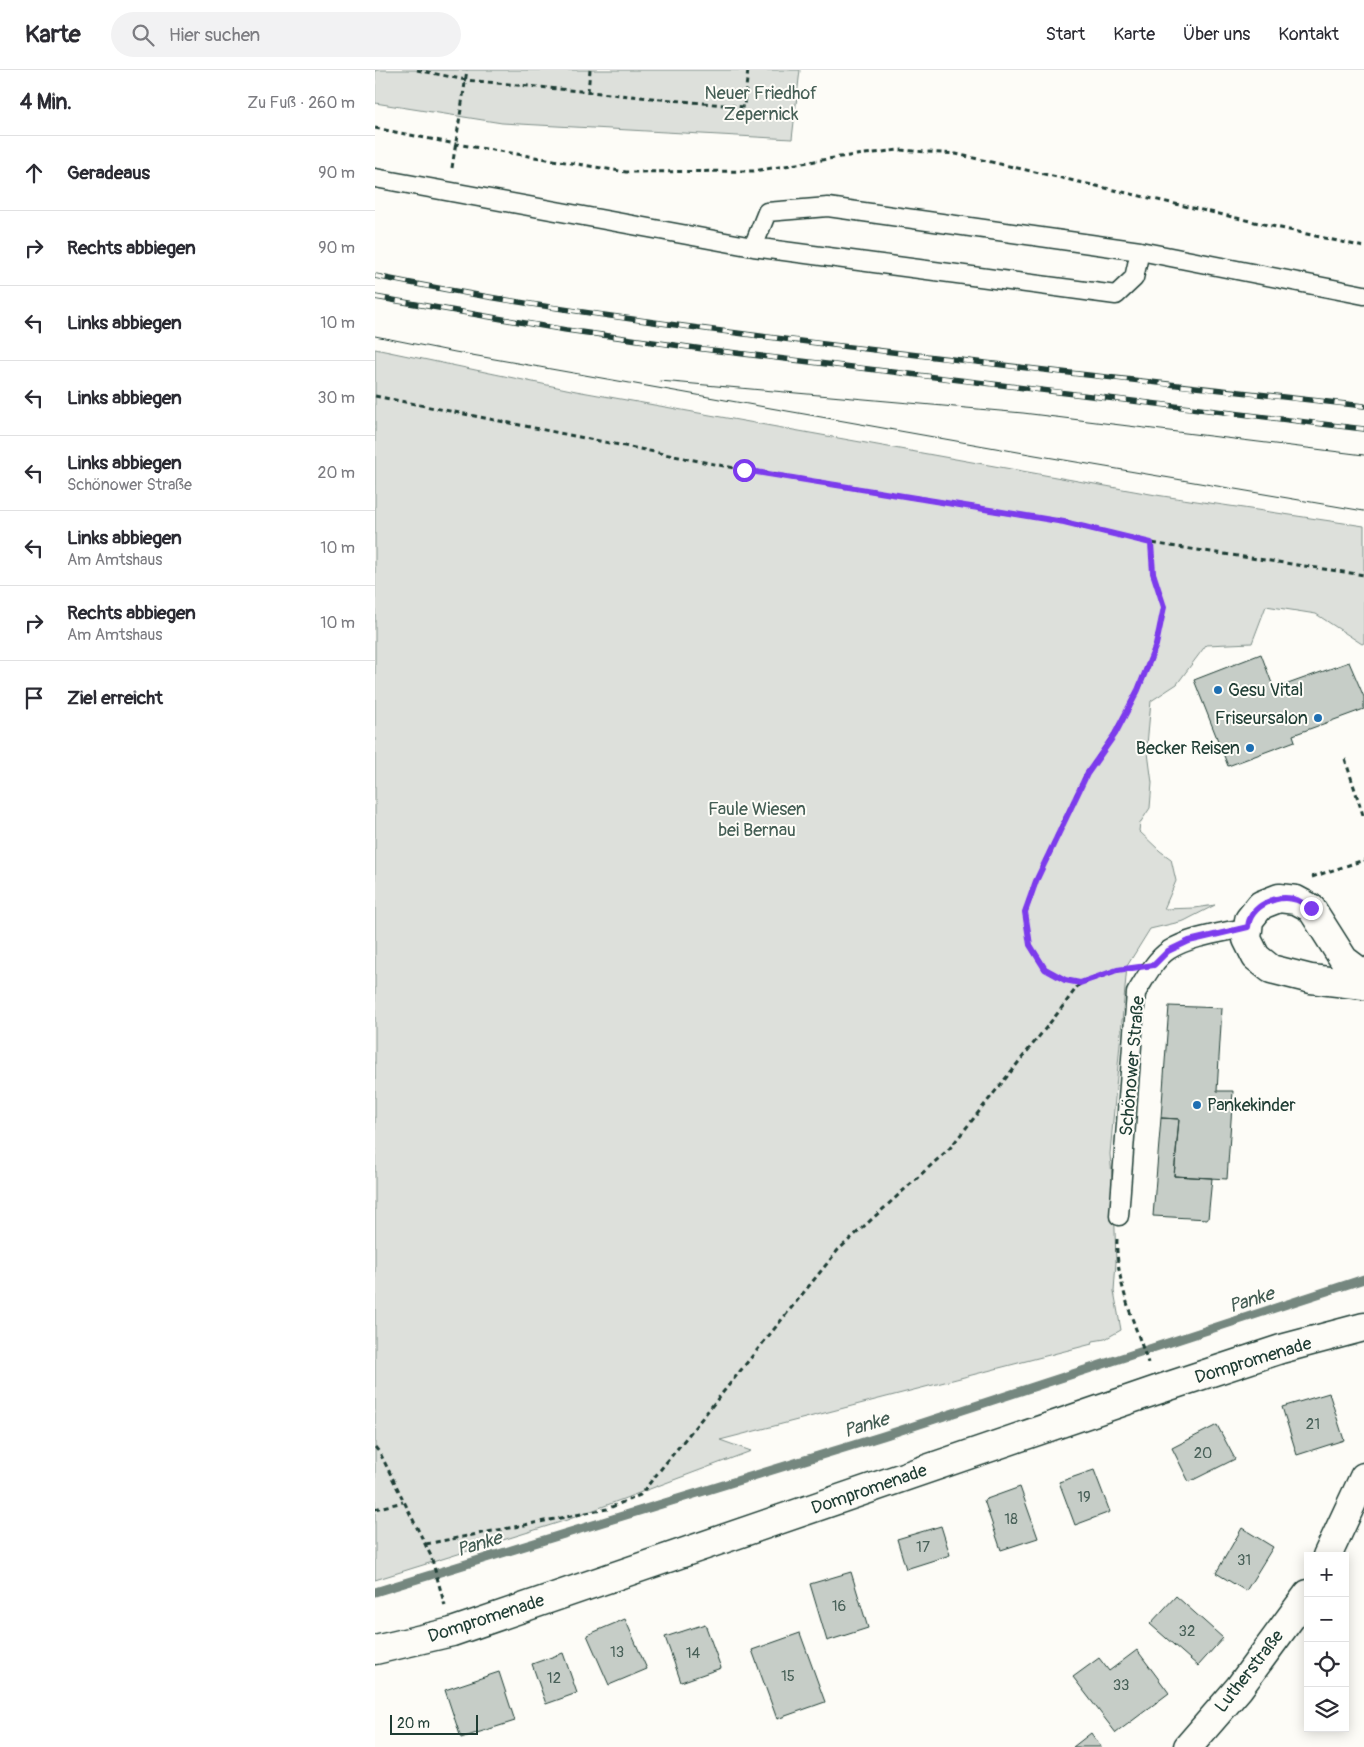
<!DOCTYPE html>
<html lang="de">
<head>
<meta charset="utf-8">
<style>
  body { margin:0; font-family:Pangolin,sans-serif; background:#f2f2f3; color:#2b2b33 }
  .controls { position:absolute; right:15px; bottom:15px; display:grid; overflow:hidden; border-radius:0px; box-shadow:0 2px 12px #0003 }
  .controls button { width:45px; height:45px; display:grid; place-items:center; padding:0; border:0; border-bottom:1px solid #e1e1e2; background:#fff; color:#2b2b33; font:25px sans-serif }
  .scale { position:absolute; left:15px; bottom:12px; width:88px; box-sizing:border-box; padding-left:5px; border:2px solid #1f3d34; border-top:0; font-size:14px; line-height:18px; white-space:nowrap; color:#1f3d34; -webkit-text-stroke:4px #fdfcf7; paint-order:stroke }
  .stop { position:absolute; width:15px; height:15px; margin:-11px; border:4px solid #7c3aed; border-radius:50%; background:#fff }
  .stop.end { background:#7c3aed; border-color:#fff; box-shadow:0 1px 5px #0008 }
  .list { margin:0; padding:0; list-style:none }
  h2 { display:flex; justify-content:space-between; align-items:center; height:65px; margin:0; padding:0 20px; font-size:21px }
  h2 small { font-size:16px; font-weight:400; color:#7c7c81 }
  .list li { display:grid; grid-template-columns:32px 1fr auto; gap:15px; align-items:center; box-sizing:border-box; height:75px; padding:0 20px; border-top:1px solid #e1e1e2 }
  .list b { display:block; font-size:19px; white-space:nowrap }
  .list p { margin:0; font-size:16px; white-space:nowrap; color:#7c7c81 }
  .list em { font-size:16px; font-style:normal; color:#7c7c81 }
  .icon { flex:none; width:28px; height:28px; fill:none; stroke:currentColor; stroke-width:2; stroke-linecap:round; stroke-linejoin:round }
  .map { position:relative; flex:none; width:989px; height:1677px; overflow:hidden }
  header { display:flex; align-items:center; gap:30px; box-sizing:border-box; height:70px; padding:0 25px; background:#fff; border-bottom:1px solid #e1e1e2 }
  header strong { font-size:24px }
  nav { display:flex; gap:28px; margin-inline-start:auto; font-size:18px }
  .search { width:350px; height:45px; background:#f2f2f3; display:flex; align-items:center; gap:12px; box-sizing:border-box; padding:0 18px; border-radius:28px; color:#7c7c81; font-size:19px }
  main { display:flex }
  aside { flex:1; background:#fff }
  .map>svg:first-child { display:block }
  .green { fill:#dde0db; stroke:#7e8e88 }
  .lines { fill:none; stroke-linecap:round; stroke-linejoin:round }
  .stream { stroke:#75877f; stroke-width:9 }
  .building { fill:#c6cdc7; stroke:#1f3d34 }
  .lane-casing { stroke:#1f3d34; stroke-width:21 }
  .street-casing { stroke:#1f3d34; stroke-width:31 }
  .path { stroke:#1f3d34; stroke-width:3; stroke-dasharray:5 4; stroke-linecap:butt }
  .lane { stroke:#fdfcf7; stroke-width:18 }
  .street { stroke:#fdfcf7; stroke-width:28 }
  .tram { stroke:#1f3d34; stroke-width:1 }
  .rail-casing { stroke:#1f3d34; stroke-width:5.5 }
  .rail { stroke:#fdfcf7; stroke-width:4; stroke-dasharray:11; stroke-linecap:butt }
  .route { stroke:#7c3aed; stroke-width:6 }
  .poi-dot { fill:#1f6fb2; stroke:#fdfcf7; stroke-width:2 }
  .labels { text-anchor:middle; stroke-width:4; stroke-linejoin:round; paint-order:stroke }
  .number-label { font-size:15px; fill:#496159 }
  .park-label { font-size:18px; fill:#455e55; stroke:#fdfcf7 }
  .poi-label { font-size:18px; fill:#1f3d34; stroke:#fdfcf7; text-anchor:start }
  .street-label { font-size:18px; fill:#1f3d34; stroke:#fdfcf7 }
  .water-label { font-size:19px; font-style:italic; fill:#435c53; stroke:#fdfcf7 }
</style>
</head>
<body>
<header>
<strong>Karte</strong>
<div class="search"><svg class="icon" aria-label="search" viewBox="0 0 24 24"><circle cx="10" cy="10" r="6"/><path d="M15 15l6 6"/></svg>Hier suchen</div>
<nav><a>Start</a><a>Karte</a><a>Über uns</a><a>Kontakt</a></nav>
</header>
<main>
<aside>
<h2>4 Min.<small>Zu Fuß · 260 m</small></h2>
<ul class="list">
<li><svg class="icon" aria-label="ahead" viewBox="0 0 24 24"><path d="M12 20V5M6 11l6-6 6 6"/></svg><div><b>Geradeaus</b></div><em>90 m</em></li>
<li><svg class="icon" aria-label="right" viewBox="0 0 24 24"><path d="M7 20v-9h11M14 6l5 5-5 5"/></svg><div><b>Rechts abbiegen</b></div><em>90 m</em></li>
<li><svg class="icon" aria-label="left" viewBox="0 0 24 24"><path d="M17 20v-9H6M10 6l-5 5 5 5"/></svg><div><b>Links abbiegen</b></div><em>10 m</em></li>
<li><svg class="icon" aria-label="left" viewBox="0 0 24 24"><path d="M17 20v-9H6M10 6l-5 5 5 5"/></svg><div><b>Links abbiegen</b></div><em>30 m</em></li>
<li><svg class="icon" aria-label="left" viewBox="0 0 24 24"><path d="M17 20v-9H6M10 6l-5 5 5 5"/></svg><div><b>Links abbiegen</b><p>Schönower Straße</p></div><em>20 m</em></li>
<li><svg class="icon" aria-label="left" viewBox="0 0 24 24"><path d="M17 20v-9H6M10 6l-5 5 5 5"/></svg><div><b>Links abbiegen</b><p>Am Amtshaus</p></div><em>10 m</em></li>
<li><svg class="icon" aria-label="right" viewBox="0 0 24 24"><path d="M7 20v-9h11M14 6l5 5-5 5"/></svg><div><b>Rechts abbiegen</b><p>Am Amtshaus</p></div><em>10 m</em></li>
<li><svg class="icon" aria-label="arrive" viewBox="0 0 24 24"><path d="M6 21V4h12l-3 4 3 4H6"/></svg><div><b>Ziel erreicht</b></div></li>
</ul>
</aside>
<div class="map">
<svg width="989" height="1677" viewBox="0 0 989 1677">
  <rect width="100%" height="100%" fill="#fdfcf7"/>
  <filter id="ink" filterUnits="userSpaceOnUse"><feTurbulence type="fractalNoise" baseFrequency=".02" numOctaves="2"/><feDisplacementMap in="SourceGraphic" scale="10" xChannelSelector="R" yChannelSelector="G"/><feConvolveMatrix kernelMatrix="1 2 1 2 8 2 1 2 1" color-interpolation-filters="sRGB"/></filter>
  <g filter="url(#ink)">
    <!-- green -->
    <path class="green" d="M0,0h425l-8,69 -290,-16 -127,-20z
      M0,279l201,42 580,104 208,31v117l-2,1 -46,-30 -50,-8 -14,37 -46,2 -29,39 -26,17 -4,44 5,38 -2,25 -10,15 -1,8 21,20 11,8 5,22 -12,28 31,-1 20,-3 -31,16 -34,8 -23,37 -17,188 4,45 2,63 -2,29 7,39 -16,9 -12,2 -1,3 -372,96 31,11 -184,69 -192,60z"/>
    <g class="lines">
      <!-- stream -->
      <path class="stream" d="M0,1522l508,-156 481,-157"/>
    </g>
    <!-- building -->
    <path class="building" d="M886,584l13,35 75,-27 15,35v12l-71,26 2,6 -67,25 -34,-86z
      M794,936l53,2 -5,83h16l-6,88 -53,-3 5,-57 -18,-1z
      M786,1048l18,1 -5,57 38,2 -4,41 -55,-3z
      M954,1323l15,47 -47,15 -15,-48z
      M842,1355l18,34 -46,23 -17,-34z
      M719,1400l16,42 -35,13 -16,-43z
      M645,1417l18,51 -37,12 -17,-50z
      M566,1456l9,29 -44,14 -9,-30z
      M867,1458l31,19 -27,44 -30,-18z
      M476,1502l17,56 -41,13 -17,-57z
      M801,1526l47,42 -25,28 -48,-42z
      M250,1549l22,50 -38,16 -22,-50z
      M330,1554l16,44 -40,14 -16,-45z
      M425,1563l25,69 -48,17 -25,-69z
      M762,1580l32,43 -53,40 -43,-56 26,-19 10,13z
      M188,1583l14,40 -31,11 -14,-40z
      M124,1602l16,49 -54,17 -16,-48z
      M716,1663l10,14h-28z"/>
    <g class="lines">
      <!-- lane casing -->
      <g class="lane-casing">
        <path id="lane" d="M0,108l378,69 363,48 18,-17 6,-27
          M378,177l14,-35 61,-5 312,44 224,44
          M744,1146l17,-223c9,-14 18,-33 33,-43 23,-14 53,-17 79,-23"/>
      </g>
      <!-- street casing -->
      <g class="street-casing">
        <path id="street" d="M989,905l-20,-15 -33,-52 -15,-8 -17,-2 -18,7 -12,15 -2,19 9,18 15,12 40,10 53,6
          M952,1486l37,-79
          M0,1580l77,-18 705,-242 124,-41 83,-22
          M813,1677l51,-59 69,-94"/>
      </g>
      <!-- path -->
      <path class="path" d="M42,0l49,10 278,27 4,-37
        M213,22l2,-22
        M0,58l81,16 170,28 128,-1 86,-14 59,-7 57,4 408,93
        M77,98l15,-98
        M0,326l369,74 320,52 87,21 213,32
        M970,689l19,59
        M937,807l52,-17
        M747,899l-42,14 -15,-3 -20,-11 -15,-24 -5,-33 11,-31 50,-106 29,-42 23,-43 18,-45 8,-38 -11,-34 -2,-30
        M742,1169c-2,42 18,85 31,124
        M0,1377l5,6 51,103 14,50
        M0,1439l28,-7
        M51,1474l181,-35 33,-14 198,-245 112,-102 107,-134 23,-31"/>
      <!-- lane -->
      <use href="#lane" class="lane"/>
      <!-- street -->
      <use href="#street" class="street"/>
      <!-- tram -->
      <path class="tram" d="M0,266l80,16 580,103 329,56
        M285,311l363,32 341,42"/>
      <!-- rail casing -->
      <g class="rail-casing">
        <path id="rail" d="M0,206c154,31 310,51 466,70 174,21 349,41 523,60
          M0,227l191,33 137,19 661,80"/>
      </g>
      <!-- rail -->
      <use href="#rail" class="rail"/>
    </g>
  </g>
  <g class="lines" filter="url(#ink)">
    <!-- route -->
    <path class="route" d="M369,400l320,52 87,21 2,30 11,34 -8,38 -18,45 -23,44 -28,40 -51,107 -11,31 5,33 15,24 20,11 15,3 37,-13 37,-5 14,-14 21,-10 59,-14c2,-21 29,-34 49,-27 5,2 9,6 14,8"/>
  </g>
  <!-- markers -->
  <g class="poi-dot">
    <circle cx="843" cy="620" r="5"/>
    <circle cx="943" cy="648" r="5"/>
    <circle cx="875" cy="678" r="5"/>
    <circle cx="822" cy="1035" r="5"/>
  </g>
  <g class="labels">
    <!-- number labels -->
    <g class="number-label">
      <text x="938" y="1359">21</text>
      <text x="828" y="1388">20</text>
      <text x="709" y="1432">19</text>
      <text x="636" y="1454">18</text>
      <text x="548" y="1482">17</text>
      <text x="869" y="1495">31</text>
      <text x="464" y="1541">16</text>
      <text x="812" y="1566">32</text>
      <text x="242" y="1587">13</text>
      <text x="318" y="1588">14</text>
      <text x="413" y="1611">15</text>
      <text x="179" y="1613">12</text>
      <text x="746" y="1620">33</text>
    </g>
    <!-- park labels -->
    <g class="park-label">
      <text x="386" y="29">Neuer Friedhof<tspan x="386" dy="21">Zepernick</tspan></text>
      <text x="382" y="745">Faule Wiesen<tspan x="382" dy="21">bei Bernau</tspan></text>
    </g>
    <!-- poi labels -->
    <g class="poi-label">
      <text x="853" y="626">Gesu Vital</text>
      <text x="933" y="654" text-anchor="end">Friseursalon</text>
      <text x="865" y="684" text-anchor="end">Becker Reisen</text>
      <text x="832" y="1041">Pankekinder</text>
    </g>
    <!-- street labels -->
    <g class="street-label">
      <text transform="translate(757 996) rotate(-85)" y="6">Schönower Straße</text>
      <text transform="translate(878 1290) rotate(-17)" y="6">Dompromenade</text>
      <text transform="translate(494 1419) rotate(-19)" y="6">Dompromenade</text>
      <text transform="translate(111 1548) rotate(-18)" y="6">Dompromenade</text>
      <text transform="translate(874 1601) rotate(-52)" y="6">Lutherstraße</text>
    </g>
    <!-- water labels -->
    <g class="water-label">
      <text transform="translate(876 1229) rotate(-18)" y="7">Panke</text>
      <text transform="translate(491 1354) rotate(-17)" y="7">Panke</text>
      <text transform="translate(104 1473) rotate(-17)" y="7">Panke</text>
    </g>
  </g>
</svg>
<div class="controls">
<button>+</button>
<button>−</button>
<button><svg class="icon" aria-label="locate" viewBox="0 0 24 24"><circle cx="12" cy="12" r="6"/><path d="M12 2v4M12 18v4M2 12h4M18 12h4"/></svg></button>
<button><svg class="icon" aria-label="layers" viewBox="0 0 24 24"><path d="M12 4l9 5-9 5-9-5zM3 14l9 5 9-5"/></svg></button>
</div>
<div class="scale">20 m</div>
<div class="stop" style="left:369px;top:400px"></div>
<div class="stop end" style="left:936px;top:838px"></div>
</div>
</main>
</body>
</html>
